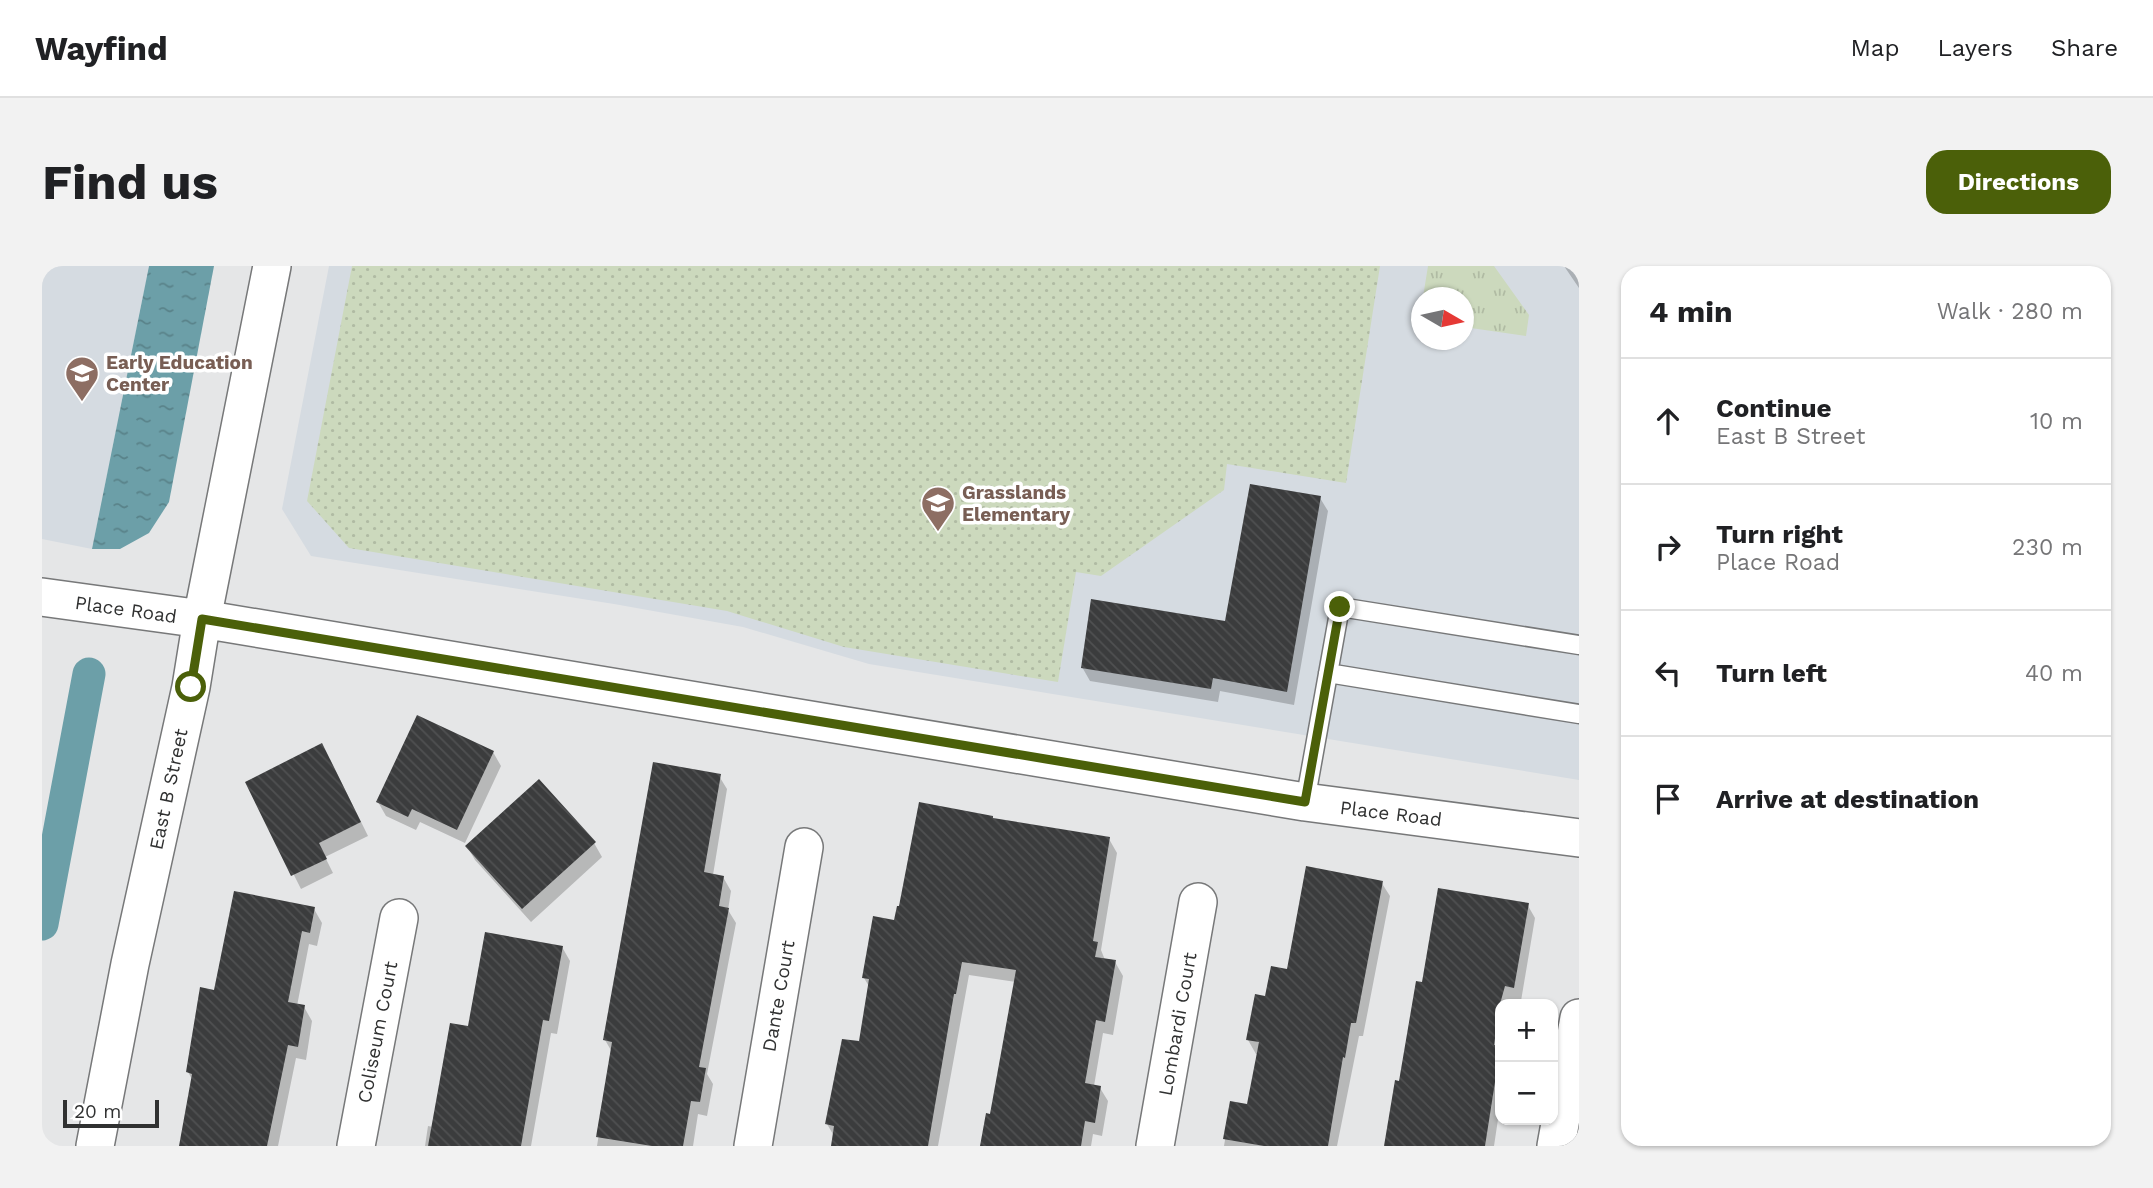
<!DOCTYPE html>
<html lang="en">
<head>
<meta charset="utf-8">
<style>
  body { margin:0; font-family:"Work Sans",sans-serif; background:#f2f2f2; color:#202124 }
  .controls { position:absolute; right:21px; bottom:21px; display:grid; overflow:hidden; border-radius:14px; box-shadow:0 2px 5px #0004 }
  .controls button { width:63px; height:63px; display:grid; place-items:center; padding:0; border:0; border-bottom:2px solid #e0e0e0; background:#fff; color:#202124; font:35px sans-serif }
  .compass { position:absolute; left:1369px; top:21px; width:63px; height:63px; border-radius:50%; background:#fff; box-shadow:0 2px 5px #0004; rotate:99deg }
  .scale { position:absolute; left:21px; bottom:18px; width:96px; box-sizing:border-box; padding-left:7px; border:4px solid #303131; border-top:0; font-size:19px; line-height:24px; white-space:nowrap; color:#303131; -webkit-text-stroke:5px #fff; paint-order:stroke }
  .stop { position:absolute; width:21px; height:21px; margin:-16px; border:5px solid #4b6009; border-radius:50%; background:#fff }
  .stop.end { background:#4b6009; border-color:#fff; box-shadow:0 2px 7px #0008 }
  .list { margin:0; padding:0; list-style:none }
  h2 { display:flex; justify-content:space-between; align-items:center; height:91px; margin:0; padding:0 28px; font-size:30px }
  h2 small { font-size:23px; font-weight:400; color:#757577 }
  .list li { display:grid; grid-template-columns:46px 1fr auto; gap:21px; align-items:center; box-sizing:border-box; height:126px; padding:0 28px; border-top:2px solid #e0e0e0 }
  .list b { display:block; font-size:26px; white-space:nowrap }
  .list p { margin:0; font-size:23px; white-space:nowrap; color:#757577 }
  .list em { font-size:23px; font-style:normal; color:#757577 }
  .icon { flex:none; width:38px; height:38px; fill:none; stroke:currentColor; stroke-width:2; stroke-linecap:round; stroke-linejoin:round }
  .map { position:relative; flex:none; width:1537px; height:880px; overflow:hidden; border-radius:21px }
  header { display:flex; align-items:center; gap:42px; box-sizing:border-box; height:98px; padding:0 35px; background:#fff; border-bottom:2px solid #e0e0e0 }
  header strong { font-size:33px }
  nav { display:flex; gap:38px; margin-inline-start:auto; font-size:24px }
  .intro { display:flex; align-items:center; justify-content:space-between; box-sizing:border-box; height:168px; padding:0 42px }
  h1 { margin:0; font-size:49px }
  .button { padding:18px 32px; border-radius:21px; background:#4b6009; color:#fff; font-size:24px; font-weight:700 }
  main { display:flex; gap:42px; padding:0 42px }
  aside { flex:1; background:#fff; border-radius:21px; box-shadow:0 2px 5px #0004 }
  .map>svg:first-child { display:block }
  .built { fill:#d5dbe1; fill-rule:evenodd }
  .grass { fill:url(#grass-dots) }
  .park { fill:url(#park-tufts) }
  .water { fill:url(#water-ripples) }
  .shadow { fill:#0003 }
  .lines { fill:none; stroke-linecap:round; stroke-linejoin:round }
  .canal { stroke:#6c9fa8; stroke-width:33 }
  .building { fill:url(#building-back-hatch) }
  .service-casing { stroke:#777879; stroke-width:21 }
  .minor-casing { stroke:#777879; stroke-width:40 }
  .service { stroke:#fff; stroke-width:18 }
  .minor { stroke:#fff; stroke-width:37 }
  .route { stroke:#4b6009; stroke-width:9 }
  .labels { text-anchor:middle; stroke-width:7; stroke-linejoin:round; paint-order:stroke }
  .education-label { font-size:19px; font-weight:bold; fill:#785e54; stroke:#fff; text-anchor:start }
  .street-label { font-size:19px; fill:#303131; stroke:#fff }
</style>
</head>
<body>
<header>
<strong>Wayfind</strong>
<nav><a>Map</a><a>Layers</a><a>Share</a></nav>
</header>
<div class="intro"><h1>Find us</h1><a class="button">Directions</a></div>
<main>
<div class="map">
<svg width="1537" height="880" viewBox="0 0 1537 880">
  <defs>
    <pattern id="grass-dots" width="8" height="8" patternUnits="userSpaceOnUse" patternTransform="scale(1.75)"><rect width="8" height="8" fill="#ccd9bd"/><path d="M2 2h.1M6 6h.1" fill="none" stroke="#b0bba3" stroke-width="1.8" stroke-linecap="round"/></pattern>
    <pattern id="park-tufts" width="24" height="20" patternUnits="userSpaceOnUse" patternTransform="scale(1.75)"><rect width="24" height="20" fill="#ccd9bd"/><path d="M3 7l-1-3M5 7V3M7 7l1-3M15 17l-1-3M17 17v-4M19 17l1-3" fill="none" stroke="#b0bba3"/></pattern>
    <pattern id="water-ripples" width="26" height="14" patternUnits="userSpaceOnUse" patternTransform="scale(1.75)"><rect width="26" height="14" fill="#6c9fa8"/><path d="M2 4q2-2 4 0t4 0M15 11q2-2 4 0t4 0" fill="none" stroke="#598289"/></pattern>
    <pattern id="building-back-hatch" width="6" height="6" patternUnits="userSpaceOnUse" patternTransform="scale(1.75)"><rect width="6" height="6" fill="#3b3c3d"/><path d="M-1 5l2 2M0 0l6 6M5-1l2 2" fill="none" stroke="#4f5051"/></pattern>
  </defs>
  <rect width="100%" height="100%" fill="#e5e6e7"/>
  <!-- built -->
  <path class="built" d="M0,0h107l-57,283 -50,-10z
    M287,0h1250v514l-710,-116 -126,-37 -129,-23 -303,-48 -29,-47zM1380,32h42v42h-42z"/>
  <!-- grass -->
  <path class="grass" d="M310,0h1028l-34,217 -119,-19 -3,26 -123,86 -25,-4 -18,110 -214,-35 -117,-36 -378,-63 -42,-47z"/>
  <!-- park -->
  <path class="park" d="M1386,0h66l35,49 -3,21 -62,-9v-29l-41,-1z"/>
  <!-- water -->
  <path class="water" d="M107,0h65l-45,236 -20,31 -29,16h-28z"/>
  <!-- shadow -->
  <path class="shadow" d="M1522,0h15v22z
    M1278,232l8,13 -34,194 -74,-14 -2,11 -128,-21 -8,-14 145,-44z
    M451,486l8,14 -36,77 -45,-21 -4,8 -30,-14 -8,-14z
    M288,493l38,77 -43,21 8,16 -32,16 -54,-107z
    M677,510l8,13 -14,86 10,2 8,14 -3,19 8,13 -29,151 6,10 -6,32 -9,-2 -5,32h-96l15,-94 -7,-12z
    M951,553l116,20 8,14 -16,97 4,10 10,2 8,14 -10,59 -10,-2 -9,53 6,2 8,13 -6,35 -9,-2 -2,12h-109l5,-31 4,1 25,-134 -47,-7 -31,171h-106l2,-10 -7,-12 33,-81 10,-55 -6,-10 31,-56z
    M552,577l8,14 -71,65 -56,-62 -8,-14z
    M1339,616l9,14 -27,140h-4l-22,110h-113l7,-43 18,3 9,-52h-2l-8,-14 19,-42 21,-27z
    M1485,638l8,14 -14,83 -9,-1 -1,4h-11v102l-6,40h-108l10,-64 4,1 24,-99z
    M272,643l8,14 -5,23 -8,-2 -12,62 7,1 8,14 -6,39 -10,-2 -18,88h-97l12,-65 -5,-9 27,-80z
    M520,681l8,14 -13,73 -6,-1 -20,113h-106l3,-20 5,1 37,-99z"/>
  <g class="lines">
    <!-- canal -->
    <path class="canal" d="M0,658l47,-250"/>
  </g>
  <!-- building -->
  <path class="building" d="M1208,218l71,12 -34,196 -74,-14 -2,11 -130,-21 10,-69 134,22z
    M375,449l77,36 -37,79 -45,-21 -4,8 -32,-15z
    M280,477l39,79 -42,21 8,16 -36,17 -46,-94z
    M611,496l68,12 -17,98 20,4 -5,30 10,2 -30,159 7,1 -6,34 -9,-1 -8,45h-31l-56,-9 16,-95 -9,-2z
    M497,513l57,63 -74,67 -57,-63z
    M877,536l74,14v2l117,19 -17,104 5,1 -3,15 21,3 -11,62 -9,-2 -11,63 16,3 -6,37 -10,-2 -4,25h-101l6,-33 4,1 26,-144 -54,-8 -6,32h-2l-26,152h-97l3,-20 -9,-2 17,-85 17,2 10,-62 -7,-1 11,-62 21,4 3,-14h2z
    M1264,600l77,15 -27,142h-5l-6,35 -2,-1 -15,89h-64l-41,-7 7,-38 17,3 12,-62 -13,-2 9,-46 10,2 6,-30 16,3z
    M1396,622l91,15 -15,85 -9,-2 -5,18 -6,41 6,1v37l-5,-1 -10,64h-101l11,-66 4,1 17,-100 6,1z
    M192,625l81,16 -5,26 -8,-2 -14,71 17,3 -7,42 -10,-2 -21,101h-88l13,-72 -6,-2 14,-85 14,3z
    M443,666l78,14 -14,75 -6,-1 -22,126h-93l22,-123 18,3z"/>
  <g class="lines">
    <!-- service casing -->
    <g class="service-casing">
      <path id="service" d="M1286,407l251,41
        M1263,536l35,-195 239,38"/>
    </g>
    <!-- minor casing -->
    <g class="minor-casing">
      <path id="minor" d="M0,331l160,22 1103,183 274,36
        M53,880l35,-182 61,-277 11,-68 70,-353
        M314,880l43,-228
        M711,880l51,-299
        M1113,880l43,-244
        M1514,880l23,-128"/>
    </g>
    <!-- service -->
    <use href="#service" class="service"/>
    <!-- minor -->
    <use href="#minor" class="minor"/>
  </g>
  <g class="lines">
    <!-- route -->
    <path class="route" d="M149,421l11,-68 1103,183 35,-195"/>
  </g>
  <!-- icons -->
  <defs>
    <g id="school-pin" transform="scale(1.75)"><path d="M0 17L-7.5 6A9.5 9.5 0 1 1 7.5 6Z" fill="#8d6e63" stroke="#fff"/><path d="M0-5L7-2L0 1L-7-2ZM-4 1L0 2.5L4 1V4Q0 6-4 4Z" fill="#fff"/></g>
  </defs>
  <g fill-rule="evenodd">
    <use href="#school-pin" x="40" y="107"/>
    <use href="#school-pin" x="896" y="237"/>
  </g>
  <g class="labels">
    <!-- education labels -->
    <g class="education-label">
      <text x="64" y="103">Early Education<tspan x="64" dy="22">Center</tspan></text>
      <text x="920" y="233">Grasslands<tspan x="920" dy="22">Elementary</tspan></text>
    </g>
    <!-- street labels -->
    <g class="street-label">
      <text transform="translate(84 343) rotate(8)" y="7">Place Road</text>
      <text transform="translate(126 523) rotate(-78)" y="7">East B Street</text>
      <text transform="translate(1349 547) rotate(7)" y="7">Place Road</text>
      <text transform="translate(736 730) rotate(-80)" y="7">Dante Court</text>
      <text transform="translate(1135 758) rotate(-80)" y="7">Lombardi Court</text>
      <text transform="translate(335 766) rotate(-79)" y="7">Coliseum Court</text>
    </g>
  </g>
</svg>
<div class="controls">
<button>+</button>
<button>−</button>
</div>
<svg class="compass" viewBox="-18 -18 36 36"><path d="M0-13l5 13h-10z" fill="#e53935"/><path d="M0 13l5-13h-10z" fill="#757577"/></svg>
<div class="scale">20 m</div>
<div class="stop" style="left:149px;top:421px"></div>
<div class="stop end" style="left:1298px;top:341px"></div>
</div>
<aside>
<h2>4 min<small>Walk · 280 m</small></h2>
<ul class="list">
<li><svg class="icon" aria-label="ahead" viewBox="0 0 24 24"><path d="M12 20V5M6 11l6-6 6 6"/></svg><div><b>Continue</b><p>East B Street</p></div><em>10 m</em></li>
<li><svg class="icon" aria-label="right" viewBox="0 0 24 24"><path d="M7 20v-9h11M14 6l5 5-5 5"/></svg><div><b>Turn right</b><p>Place Road</p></div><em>230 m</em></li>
<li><svg class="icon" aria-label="left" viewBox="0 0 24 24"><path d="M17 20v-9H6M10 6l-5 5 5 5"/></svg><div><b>Turn left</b></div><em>40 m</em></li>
<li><svg class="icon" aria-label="arrive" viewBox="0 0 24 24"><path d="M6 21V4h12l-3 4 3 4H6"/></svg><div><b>Arrive at destination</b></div></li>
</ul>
</aside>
</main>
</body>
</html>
